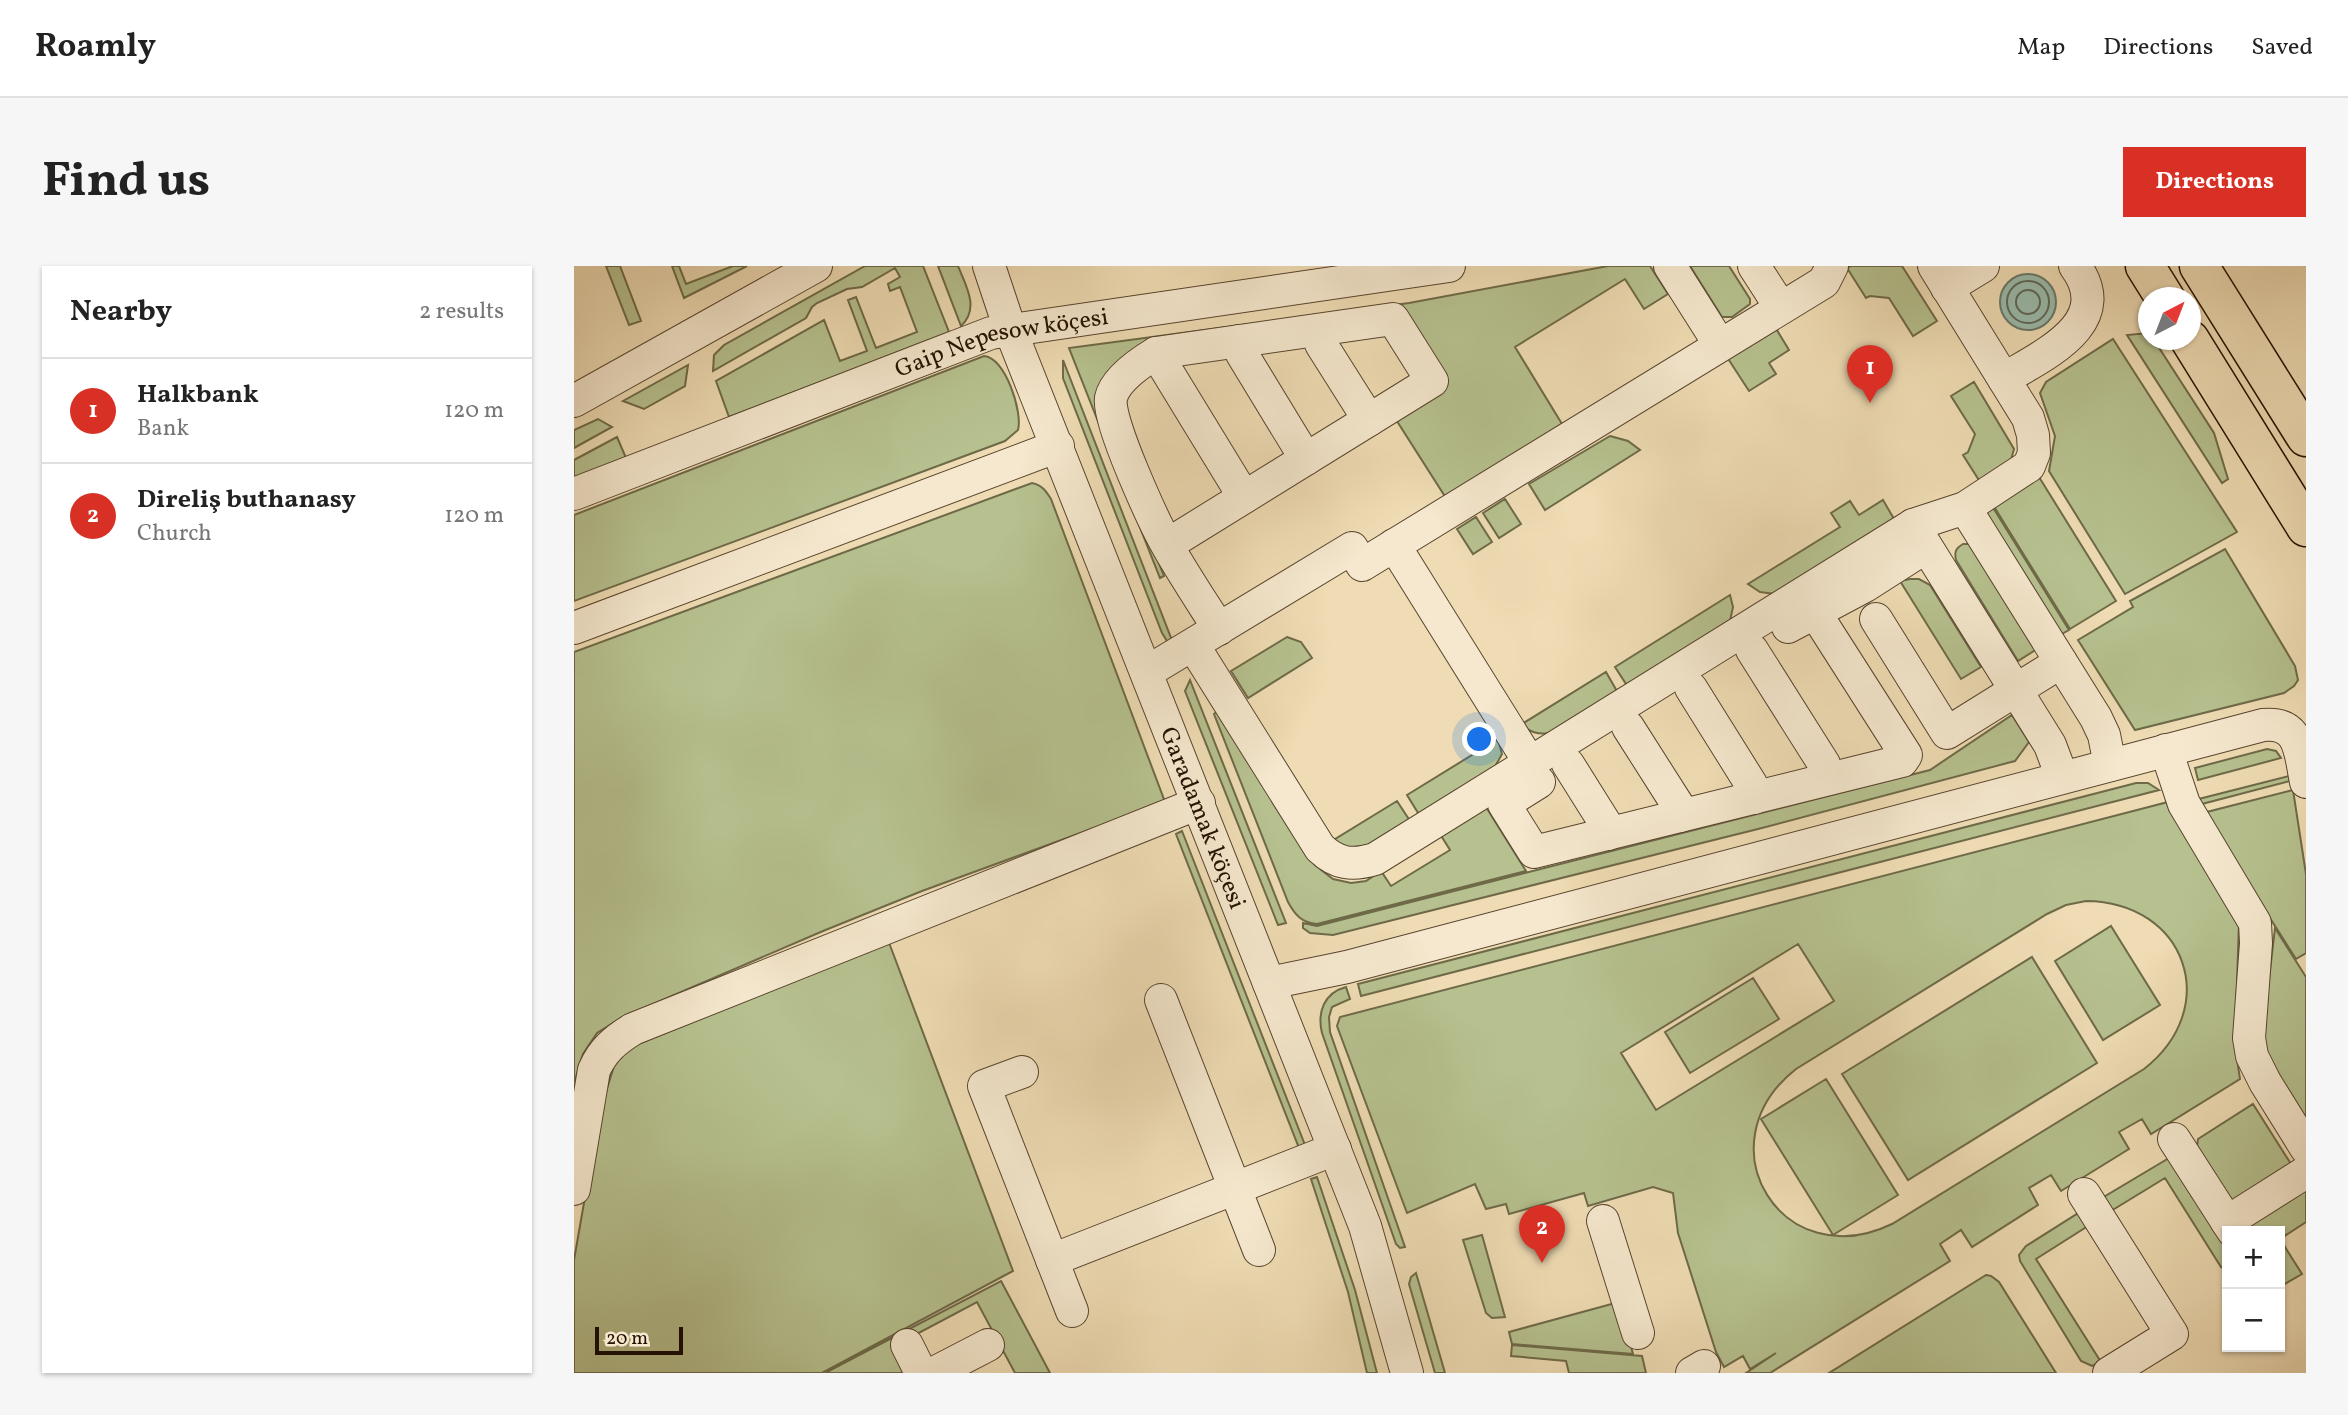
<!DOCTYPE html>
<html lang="en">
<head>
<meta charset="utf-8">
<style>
  body { margin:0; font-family:Vollkorn,serif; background:#f6f6f6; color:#222 }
  .controls { position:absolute; right:21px; bottom:21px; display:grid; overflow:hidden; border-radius:0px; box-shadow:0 2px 5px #0004 }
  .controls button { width:63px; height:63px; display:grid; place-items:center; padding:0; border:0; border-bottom:2px solid #e0e0e0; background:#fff; color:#222; font:35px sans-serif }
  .compass { position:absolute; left:1564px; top:21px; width:63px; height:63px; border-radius:50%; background:#fff; box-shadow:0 2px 5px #0004; rotate:42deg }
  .scale { position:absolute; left:21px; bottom:18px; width:88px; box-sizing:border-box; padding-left:7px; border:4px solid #251202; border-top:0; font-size:19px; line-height:24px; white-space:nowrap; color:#251202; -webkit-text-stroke:5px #f5e8ce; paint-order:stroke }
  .you { position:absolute; left:906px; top:474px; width:24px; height:24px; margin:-18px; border:5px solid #fff; border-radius:50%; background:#1a73e8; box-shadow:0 0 0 10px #1a73e833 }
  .badge { display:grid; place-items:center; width:46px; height:46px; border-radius:50%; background:#d93025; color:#fff; font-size:23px; font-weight:700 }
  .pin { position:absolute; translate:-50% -58px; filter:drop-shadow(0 2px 4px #0008) }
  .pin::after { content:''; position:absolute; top:37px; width:24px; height:21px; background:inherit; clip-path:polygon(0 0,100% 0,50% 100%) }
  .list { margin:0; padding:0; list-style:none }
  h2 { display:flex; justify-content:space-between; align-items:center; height:91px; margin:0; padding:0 28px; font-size:30px }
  h2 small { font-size:23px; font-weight:400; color:#767676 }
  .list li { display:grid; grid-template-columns:46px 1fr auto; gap:21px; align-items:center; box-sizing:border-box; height:105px; padding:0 28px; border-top:2px solid #e0e0e0 }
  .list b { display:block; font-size:26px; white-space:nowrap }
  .list p { margin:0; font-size:23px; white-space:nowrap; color:#767676 }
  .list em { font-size:23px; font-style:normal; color:#767676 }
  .map { position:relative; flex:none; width:1732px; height:1107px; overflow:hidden; border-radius:0px }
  header { display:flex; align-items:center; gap:42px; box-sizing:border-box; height:98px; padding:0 35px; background:#fff; border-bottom:2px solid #e0e0e0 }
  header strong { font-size:33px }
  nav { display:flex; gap:38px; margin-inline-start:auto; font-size:24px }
  .intro { display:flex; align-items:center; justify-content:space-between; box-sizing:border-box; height:168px; padding:0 42px }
  h1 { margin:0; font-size:49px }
  .button { padding:18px 32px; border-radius:0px; background:#d93025; color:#fff; font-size:24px; font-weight:700 }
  main { display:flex; gap:42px; padding:0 42px }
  aside { flex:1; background:#fff; border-radius:0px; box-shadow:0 2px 5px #0004 }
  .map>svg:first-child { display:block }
  .green { fill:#b6c18f; stroke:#6e6a48; stroke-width:2; fill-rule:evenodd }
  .water { fill:#9abcad; stroke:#6b7869; stroke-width:2 }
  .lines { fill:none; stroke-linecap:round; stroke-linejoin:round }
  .shore { stroke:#606758; stroke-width:2 }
  .minor-casing { stroke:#58442e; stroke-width:34 }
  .major-casing { stroke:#251202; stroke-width:41 }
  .minor { stroke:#f5e8ce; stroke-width:32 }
  .major { stroke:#efdcb4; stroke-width:38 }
  .labels { text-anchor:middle; stroke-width:6; stroke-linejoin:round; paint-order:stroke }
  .street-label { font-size:24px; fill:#251202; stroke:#f5e8ce }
</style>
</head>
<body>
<header>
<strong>Roamly</strong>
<nav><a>Map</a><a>Directions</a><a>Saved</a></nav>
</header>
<div class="intro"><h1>Find us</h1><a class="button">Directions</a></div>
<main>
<aside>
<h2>Nearby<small>2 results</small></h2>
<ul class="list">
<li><span class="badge">1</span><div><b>Halkbank</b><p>Bank</p></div><em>120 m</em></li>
<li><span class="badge">2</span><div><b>Direliş buthanasy</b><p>Church</p></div><em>120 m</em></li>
</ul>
</aside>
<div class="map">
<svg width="1732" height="1107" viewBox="0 0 1732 1107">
  <rect width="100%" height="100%" fill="#efdcb4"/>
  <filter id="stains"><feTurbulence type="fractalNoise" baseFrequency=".00286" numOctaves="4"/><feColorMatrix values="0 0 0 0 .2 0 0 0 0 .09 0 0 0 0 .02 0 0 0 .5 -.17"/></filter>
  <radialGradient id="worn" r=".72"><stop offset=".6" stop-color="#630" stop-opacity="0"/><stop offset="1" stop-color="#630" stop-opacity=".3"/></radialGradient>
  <!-- green -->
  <path class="green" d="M32,0h14l21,55 -12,4z
    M98,0h7l7,18 47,-18h14l-63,32z
    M291,0h58l26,66 -220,85 -13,-36 108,-61 16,41 27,-10 -19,-51 8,-3 20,51 41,-16 -17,-45 -10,4 -2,-7 12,-7 -5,-9 -33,19 -15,2 -30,14 -5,4 -6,11 -93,53 1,-16 10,-10z
    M364,0h20c8,20 22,42 3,60z
    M1034,0h42l18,28 -24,15 -19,-30 -110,68 47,77 -116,74 -51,-80 51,-32 -48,-75 -252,34 -44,75 62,156 -4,2 -91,-230 340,-45z
    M1116,0h39l21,33v5l-18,13h-10z
    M1277,0h51l35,55 -24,15 -24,-38 -19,-2 -4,2 -19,-30z
    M1201,61l14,23 -20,13 7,11 -27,17 -22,-34z
    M1574,67v7h6l60,93 14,46 -6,4 -95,-148z
    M1539,73l124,193 -112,62 -76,-123 6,-35 -15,-43 6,-11z
    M410,90c21,1 39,56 34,74l-13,11 -431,160v-86z
    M489,94l110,283 -6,-2 -5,-8 -99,-255z
    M114,99l-3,21 -41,23 -21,-8z
    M1400,116l40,67 -3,11 -29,25 -19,-30 5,-3 7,-18 -24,-38z
    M24,153l14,8 -38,21v-18z
    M1036,170l18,5 12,9 -95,60 -16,-26z
    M43,171l9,21 -52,21v-19z
    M1465,211l77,124 -46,28 -77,-124z
    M458,217c10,2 14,8 19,16l114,303 -243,89 -99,40 -200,86 -26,16 -14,21 -7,23 2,13 -4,28v-466z
    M931,233l16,25 -22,14 -16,-25z
    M1309,234l11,19 -119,75 -15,-2 -12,-8 92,-57 -9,-14 19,-12 9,14z
    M1418,240l77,124 -9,5 -76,-124z
    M902,251l16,25 -19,12 -16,-25z
    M1389,278h7l67,105 -19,12 -62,-101c-2,-8 0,-12 7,-16z
    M1651,283l70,117 3,14 -4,6 -10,7 -149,37 -57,-90 55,-33 -3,-6z
    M1336,313h9l11,6 51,82 -20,12 -61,-98z
    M1156,329l3,12 -3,14 -102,66 -13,-20z
    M713,371l14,5 11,16 -64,40 -17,-27z
    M1032,406l12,21 -69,40c-10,2 -21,-1 -27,-9z
    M616,414l96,243 -8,2 -93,-234z
    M645,444l96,155 18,14 18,4 15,-2 15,-10 10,15 59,-36 -10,-16 46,-27 40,64 -209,53c-15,-1 -22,-9 -29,-22l-74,-188z
    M1438,449l17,27 -14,19 -253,67 -429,107 -23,-2 -7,-5v-5l14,3 613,-156z
    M924,473l4,15 -9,16 -73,46 -13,-21z
    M1693,483l9,2 5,7 -83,22 -3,-12z
    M1715,510l1,5 -92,24 -3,-5z
    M1562,517h12l11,7 -798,206 -3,-12z
    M1719,524l13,84v79l-10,6 -93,-146z
    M823,535l13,20 -43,27 -16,3 -19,-10z
    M1594,536l71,120 -4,124 5,33 -89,55 -9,-15 -23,13 10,17 -68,42 -10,-16 -22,13 9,17 -66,42 -11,-17 -21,14 10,17 -180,112h-24l30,-20 -26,16 -7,-13 -19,11 -8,-15 -38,-119 -5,-40 -20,-6 -65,19 -4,-13 -75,21 -3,-10 -20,5 -11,-25 -68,29 -70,-187 3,-9zM1512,635c100,1 137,106 58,168l-252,155c-109,53 -192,-79 -96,-155l251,-155 19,-9zM1224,678l36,57 -178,109 -35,-57z
    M608,565l123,314 -6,3 -123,-314z
    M1537,660l49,79 -57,35 -48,-79z
    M1701,662l31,49v149l-41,-78 -2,-17z
    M314,674l125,331 -191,102h-248v-113l26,-149 15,-48 9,-13z
    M1458,691l65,106 -189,117 -66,-106z
    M1179,712l26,41 -89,54 -25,-41z
    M772,721l4,12 -18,8 -3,10 1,15 75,215 -5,1 -4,-4 -74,-211c-5,-21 2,-40 24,-46z
    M1252,813l72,116 -65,40 -72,-116z
    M1679,838l38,60 -60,39 -34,-56 1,-8z
    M1595,892l58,91v22l-6,-4 -56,-89 -54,33 -9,-13z
    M743,911l38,113 22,83h-10l-19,-81 -37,-113z
    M1732,923v33l-26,17 22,35 -19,11 -3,-5v-49h-29v-6z
    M1506,946l8,14 -52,33 65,103 -9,4 -11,-5 -61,-100 -1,-6 7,-9z
    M908,969l23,82 -13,1 -6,-5 -23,-73z
    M842,1007l29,100h-10l-26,-89 2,-7z
    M1412,1009l5,1 8,6 57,91h-227z
    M427,1015l49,92h-35l-38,-71 -83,44 14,27h-83z
    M1045,1036l14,52 -121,-10 -3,-12z
    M938,1079l130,11 4,17h-77l-3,-12 -55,-5z"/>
  <!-- water -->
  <path class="water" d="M1426 36a28 28 0 1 1 56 0a28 28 0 1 1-56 0Z"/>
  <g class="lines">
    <!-- shore -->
    <path class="shore" d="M1433 36a21 21 0 1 1 42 0a21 21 0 1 1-42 0Z
      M1442 36a12 12 0 1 1 24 0a12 12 0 1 1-24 0Z"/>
    <!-- minor casing -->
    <g class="minor-casing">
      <g id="minor">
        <path id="s1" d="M415,0l21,63 355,897 42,147"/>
        <path d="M1096,0l50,79"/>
        <path d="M1180,0l27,42"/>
        <path d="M1373,22l36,-22"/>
        <path d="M746,64l1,14 48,76"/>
        <path d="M665,75l3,13 64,105"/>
        <path d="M582,87l88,144"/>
        <path d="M1430,113c39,-24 113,-56 71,-113"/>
        <path d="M0,135l242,-135"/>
        <path id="s2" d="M0,228l417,-161 458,-67"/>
        <path d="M1391,242l131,210 8,17 6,30"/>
        <path d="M1339,259l52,-17 64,-42 5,-13 -1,-18 -5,-17 -94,-152"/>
        <path d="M593,279l265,-164 -39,-62 -237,34c-15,9 -41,27 -45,45 -5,21 44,126 57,149 16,28 34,55 51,82"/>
        <path d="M820,279l136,218"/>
        <path d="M1302,353l71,114 114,-71"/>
        <path d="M1214,361l77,-41 61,-39"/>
        <path d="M0,362l484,-182"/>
        <path d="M619,379l127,203c17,16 32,18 55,11l538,-334 137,220 12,32"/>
        <path d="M1178,384l72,114 3,15"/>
        <path d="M573,406l205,-124 10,17 462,-283 8,-16"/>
        <path d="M1117,422l60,96 3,14"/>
        <path d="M1054,461l49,77 3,12"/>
        <path d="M1592,484l18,54 71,119 1,20 -7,95 3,18 13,26 41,66"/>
        <path d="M994,498l37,59 3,11"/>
        <path d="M965,516l-35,22 30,48 368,-91 4,-6 -92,-144"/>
        <path d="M695,717l78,-16 916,-242c38,-4 37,28 43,57"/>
        <path d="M587,734l98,250"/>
        <path d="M448,806l-38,14 88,225"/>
        <path d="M1600,873l59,92"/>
        <path d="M0,923l20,-119c9,-20 21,-30 39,-41l566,-226"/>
        <path d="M1510,928l88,140 -63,39"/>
        <path d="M1029,955l35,112"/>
        <path d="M1653,956l79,-50"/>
        <path d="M478,994l283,-111"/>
        <path d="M333,1079l14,28"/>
        <path d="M360,1107l54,-28"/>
        <path d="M1118,1107l12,-7"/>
      </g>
    </g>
    <!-- major casing -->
    <g class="major-casing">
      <path id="major" d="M1571,0l20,32
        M1625,0l107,171
        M1616,74l116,187"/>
    </g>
    <!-- minor -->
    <use href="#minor" class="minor"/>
    <!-- major -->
    <use href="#major" class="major"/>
  </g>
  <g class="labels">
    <!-- street labels -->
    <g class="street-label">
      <text dy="8" stroke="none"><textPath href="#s2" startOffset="455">Gaip Nepesow köçesi</textPath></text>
      <text dy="8" stroke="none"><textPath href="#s1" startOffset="592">Garadamak köçesi</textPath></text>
    </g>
  </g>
  <rect width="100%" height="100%" filter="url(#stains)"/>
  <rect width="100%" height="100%" fill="url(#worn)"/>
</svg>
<div class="controls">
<button>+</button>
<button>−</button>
</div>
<svg class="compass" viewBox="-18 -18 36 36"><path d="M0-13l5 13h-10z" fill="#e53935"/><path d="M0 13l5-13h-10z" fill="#767676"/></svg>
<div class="scale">20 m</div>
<div class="you"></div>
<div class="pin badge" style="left:1296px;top:137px">1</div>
<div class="pin badge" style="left:968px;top:997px">2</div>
</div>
</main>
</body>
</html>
